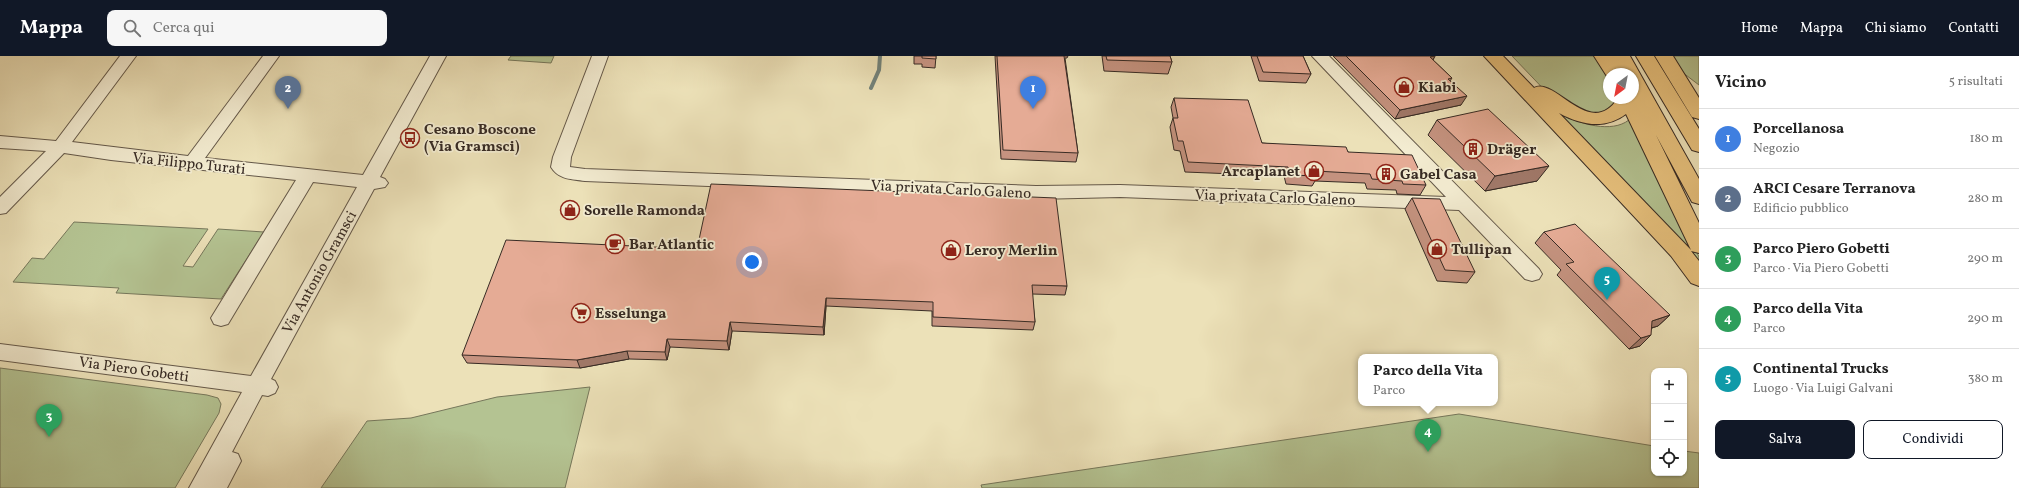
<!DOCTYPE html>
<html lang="it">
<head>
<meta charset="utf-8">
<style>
  body { margin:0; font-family:Vollkorn,serif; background:#f6f6f6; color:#222 }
  .controls { position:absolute; right:12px; bottom:12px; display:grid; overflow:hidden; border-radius:8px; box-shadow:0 1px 3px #0004 }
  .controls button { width:36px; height:36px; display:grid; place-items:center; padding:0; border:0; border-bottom:1px solid #e0e0e0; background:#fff; color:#222; font:20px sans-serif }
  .compass { position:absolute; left:1603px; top:12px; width:36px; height:36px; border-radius:50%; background:#fff; box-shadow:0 1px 3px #0004; rotate:212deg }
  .you { position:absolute; left:752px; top:206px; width:14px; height:14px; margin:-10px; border:3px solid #fff; border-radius:50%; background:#1a73e8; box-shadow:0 0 0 6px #1a73e833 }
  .badge { display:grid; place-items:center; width:26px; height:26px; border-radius:50%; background:#111827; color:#fff; font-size:13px; font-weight:700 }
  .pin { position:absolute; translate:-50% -33px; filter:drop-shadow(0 1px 2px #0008) }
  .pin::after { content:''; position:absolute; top:21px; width:14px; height:12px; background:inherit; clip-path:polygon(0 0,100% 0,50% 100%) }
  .popup { position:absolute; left:1358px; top:298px; width:140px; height:52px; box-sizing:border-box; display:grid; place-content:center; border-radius:8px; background:#fff; filter:drop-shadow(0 1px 3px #0005); font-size:13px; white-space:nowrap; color:#767676 }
  .popup b { font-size:15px; color:#222 }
  .popup::after { content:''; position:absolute; left:50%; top:100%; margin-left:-8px; border:8px solid transparent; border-top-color:#fff }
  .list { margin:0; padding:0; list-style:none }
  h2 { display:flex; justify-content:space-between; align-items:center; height:52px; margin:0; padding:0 16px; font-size:17px }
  h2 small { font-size:13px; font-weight:400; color:#767676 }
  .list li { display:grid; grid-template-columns:26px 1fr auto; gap:12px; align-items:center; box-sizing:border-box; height:60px; padding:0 16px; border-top:1px solid #e0e0e0 }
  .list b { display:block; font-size:15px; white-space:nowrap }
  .list p { margin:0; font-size:13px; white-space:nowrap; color:#767676 }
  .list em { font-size:13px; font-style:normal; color:#767676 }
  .actions { display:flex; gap:8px; padding:12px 16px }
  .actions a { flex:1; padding:9px 0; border:1px solid #111827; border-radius:8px; text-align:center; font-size:14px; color:#111827 }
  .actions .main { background:#111827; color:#fff }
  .icon { flex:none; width:22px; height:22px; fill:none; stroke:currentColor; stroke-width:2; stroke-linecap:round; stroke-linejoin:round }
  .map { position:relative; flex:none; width:1699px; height:432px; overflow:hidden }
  header { display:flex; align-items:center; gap:24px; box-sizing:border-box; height:56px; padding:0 20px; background:#111827; color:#fff }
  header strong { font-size:19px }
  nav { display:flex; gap:22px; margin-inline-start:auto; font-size:14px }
  .search { width:280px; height:36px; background:#f6f6f6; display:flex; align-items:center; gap:10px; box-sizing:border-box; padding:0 14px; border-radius:8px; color:#767676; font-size:15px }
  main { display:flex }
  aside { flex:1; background:#fff }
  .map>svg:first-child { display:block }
  .green { fill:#b4c392; stroke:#76775b }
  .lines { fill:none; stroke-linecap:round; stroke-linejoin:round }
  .stream { stroke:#72827a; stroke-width:4 }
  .minor-casing { stroke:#645849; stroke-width:2 }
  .highway-casing { stroke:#372b24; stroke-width:2 }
  .minor { fill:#f3ecd1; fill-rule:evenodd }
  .highway { fill:#e6c07c; fill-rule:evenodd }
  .wall { fill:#c59380; stroke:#372b24 }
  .shaded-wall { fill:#a07868; stroke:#372b24 }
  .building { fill:#e5ab95; stroke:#372b24 }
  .labels { text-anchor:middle; stroke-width:3.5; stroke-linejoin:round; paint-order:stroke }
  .poi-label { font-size:15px; font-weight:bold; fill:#372b24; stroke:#f3ecd1; text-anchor:start }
  .street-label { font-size:15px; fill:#372b24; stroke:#f3ecd1 }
</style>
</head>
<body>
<header>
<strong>Mappa</strong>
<div class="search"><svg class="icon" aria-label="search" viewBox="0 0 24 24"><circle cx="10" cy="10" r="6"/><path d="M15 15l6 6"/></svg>Cerca qui</div>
<nav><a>Home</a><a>Mappa</a><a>Chi siamo</a><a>Contatti</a></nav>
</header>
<main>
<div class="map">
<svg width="1699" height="432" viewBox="0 0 1699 432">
  <rect width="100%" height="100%" fill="#ece1b8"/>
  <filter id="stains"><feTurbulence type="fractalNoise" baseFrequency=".005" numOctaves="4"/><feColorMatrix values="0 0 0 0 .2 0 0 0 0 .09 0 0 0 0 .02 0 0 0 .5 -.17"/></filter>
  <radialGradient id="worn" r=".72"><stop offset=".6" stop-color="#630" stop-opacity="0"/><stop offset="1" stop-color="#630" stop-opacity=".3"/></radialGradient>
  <!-- green -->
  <path class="green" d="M511,0h43l-3,7 -43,-3z
    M1512,0h84l13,21v21h10v7l-26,11 -39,-16z
    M1670,0h29v29l-21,-16z
    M1540,40c8,7 17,16 27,21 17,8 50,17 65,0l67,140v5z
    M74,166l134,7 -25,37 10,1 25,-38 46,3 -43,67 -103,-6h-2l3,-5 -106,-6 19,-24 12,1z
    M0,312l207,27 11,3 3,6 -2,9 -44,75h-175z
    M590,331l-25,101h-244l46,-67 44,-3 86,-21z
    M1459,358l195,32v27h30v-22l15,2v35h-717l-1,-3z"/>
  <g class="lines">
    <!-- stream -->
    <path class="stream" d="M871,32l8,-18 1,-14"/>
    <!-- minor casing -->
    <g class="minor-casing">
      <path id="minor" d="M120,0h16l-64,86 116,14 75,-100h16l-74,102 158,17 67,-119h16l-66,121 5,2 3,4 -3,4 -11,2 -103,190 4,2 3,6 -3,6 -7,3 -6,-1 -30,57 6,2 3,7 -14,27h-38l53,-96 -242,-32v-16l251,32 106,-189 -44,-5 -85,142 -7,2 -7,-2 -3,-6 85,-138 -185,-20 -47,-7 -58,60 -6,1v-17l46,-46 -46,-3v-12l56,5z
        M592,0h16l-37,101 -1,10 15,2 451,17 84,-1 326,12 -134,-141h17l210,213 3,5 -3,5 -7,2 -7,-2 -66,-69 -339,-13 -84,2 -451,-18c-13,-2 -26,-1 -34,-14l2,-10z"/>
    </g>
    <!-- highway casing -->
    <g class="highway-casing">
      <path id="highway" d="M1484,0h19l31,32c21,-12 56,53 84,10h15v-24h-24v4h-1l-14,-22h18l7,11 -7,-11h18l69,123v25l-7,-2 -36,-67 43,88v30l-8,-2 8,10v25l-8,-3 -20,-27zM1559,57c22,12 46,17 67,1l65,136z
        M1636,0h18l45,73v23l-7,-2z
        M1655,0h18l26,42v21l-7,-2z"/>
    </g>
    <!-- minor -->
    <use href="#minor" class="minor"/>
    <!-- highway -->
    <use href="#highway" class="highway"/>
  </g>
  <!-- wall -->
  <path class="wall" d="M914,0h22l-1,12 -13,-1v-3h-8z
    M995,0h73l-1,2h-2l13,95 -2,9 -75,-3z
    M1102,0h68l2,6 -4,12 -64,-3z
    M1251,0h52l8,18 -5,9 -47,-2z
    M1333,0h102l-2,4 19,18 -2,3 11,24 -66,14z
    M1174,42l88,45 86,9 78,33 -6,10 -23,-1 -1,-4 -29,-1 -2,-6 -50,-2 -3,5 -26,-2 -2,-8 -99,-4 -5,-21 -6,-1 -4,-23 3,-9 -2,-11z
    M1437,64l100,61 -52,10 -57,-56z
    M1412,142l63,74 -8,11 -30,-2 -32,-72z
    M1544,176l126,83 -12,11 -6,2 -12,18 -11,3 -72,-74 4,-5 -26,-27z
    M697,193l370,37 -2,9 -33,-1 3,28 -2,8 -101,-4v-15l-106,-5 -2,29 -92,-4 -3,19 -59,-3 -3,13 -38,-1 -49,9 -113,-5 -5,-8z"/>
  <!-- shaded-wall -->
  <path class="shaded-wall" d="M1435,0l-5,9v-8z
    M1467,40l-6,9 -66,14 5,-9z
    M1549,110l-12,15 -52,10 10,-15z
    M826,242v8l-2,29 -1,-8z
    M1670,259l-12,11 -18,5 12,-10z
    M730,266l2,9 -3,19 -2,-9z
    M1651,279l-11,11 -11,3 12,-11z
    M667,283l3,8 -3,13 -2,-8z
    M627,295l2,8 -49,9 -3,-8z"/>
  <!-- building -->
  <path class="building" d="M922,0h14v3l-14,-1z
    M997,0h67l14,97 -75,-3z
    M1106,0h64l2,6 -65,-2z
    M1257,0h46l8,18 -48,-2z
    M1346,0h88l-4,1 22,21 -4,1 19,17 -67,14z
    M1174,42l74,2 14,43 84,4 2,5 64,3 14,30 -23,-1 -1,-3 -30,-2 -2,-5 -55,-3 2,5 -26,-1 -3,-8 -100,-5 -5,-21h-5l-5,-23h5z
    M1488,53l61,57 -54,10 -58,-56z
    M711,128l345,14 11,88 -35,-1 3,37 -102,-5v-15l-107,-4 -3,29 -93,-5 -3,19 -60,-2 -2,13 -38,-1 -50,9 -115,-5 44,-115 191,9z
    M1412,142l28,1 35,73 -30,-2z
    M1575,168l95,91 -18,6 -1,14 -10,3 -75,-74 8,-2 -30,-30z"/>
  <!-- icons -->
  <defs>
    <g id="shop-ring" transform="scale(1)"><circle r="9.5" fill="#f3ecd1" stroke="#8f2418" stroke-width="1.5"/><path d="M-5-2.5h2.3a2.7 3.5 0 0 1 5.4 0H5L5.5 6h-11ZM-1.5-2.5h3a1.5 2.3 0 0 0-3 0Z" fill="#8f2418"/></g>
    <g id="bus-ring" transform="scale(1)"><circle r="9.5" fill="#f3ecd1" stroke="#8f2418" stroke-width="1.5"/><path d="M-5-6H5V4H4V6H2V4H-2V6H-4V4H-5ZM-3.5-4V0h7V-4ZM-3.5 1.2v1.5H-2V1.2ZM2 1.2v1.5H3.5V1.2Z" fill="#8f2418"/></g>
    <g id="building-ring" transform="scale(1)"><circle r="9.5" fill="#f3ecd1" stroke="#8f2418" stroke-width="1.5"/><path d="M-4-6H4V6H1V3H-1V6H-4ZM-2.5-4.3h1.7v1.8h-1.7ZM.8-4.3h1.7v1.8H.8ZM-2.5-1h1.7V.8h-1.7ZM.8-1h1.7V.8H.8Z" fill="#8f2418"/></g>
    <g id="cafe-ring" transform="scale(1)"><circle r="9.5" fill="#f3ecd1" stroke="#8f2418" stroke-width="1.5"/><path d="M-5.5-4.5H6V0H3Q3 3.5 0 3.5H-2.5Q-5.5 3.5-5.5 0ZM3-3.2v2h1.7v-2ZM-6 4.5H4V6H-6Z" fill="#8f2418"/></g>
    <g id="supermarket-ring" transform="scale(1)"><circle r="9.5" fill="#f3ecd1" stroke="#8f2418" stroke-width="1.5"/><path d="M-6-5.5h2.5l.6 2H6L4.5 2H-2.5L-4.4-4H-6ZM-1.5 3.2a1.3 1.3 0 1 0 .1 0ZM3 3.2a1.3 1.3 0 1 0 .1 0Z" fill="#8f2418"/></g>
  </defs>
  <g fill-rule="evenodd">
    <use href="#shop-ring" x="1404" y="31"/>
    <use href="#bus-ring" x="410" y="82"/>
    <use href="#building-ring" x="1473" y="93"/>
    <use href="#shop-ring" x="1314" y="115"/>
    <use href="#building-ring" x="1386" y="118"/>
    <use href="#shop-ring" x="570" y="154"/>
    <use href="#cafe-ring" x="615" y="188"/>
    <use href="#shop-ring" x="1437" y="193"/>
    <use href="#shop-ring" x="951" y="194"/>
    <use href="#supermarket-ring" x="581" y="257"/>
  </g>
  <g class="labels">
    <!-- poi labels -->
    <g class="poi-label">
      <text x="1418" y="36">Kiabi</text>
      <text x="424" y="78">Cesano Boscone<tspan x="424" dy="17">(Via Gramsci)</tspan></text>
      <text x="1487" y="98">Dräger</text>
      <text x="1300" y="120" text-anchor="end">Arcaplanet</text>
      <text x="1400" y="123">Gabel Casa</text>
      <text x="584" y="159">Sorelle Ramonda</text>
      <text x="629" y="193">Bar Atlantic</text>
      <text x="1451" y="198">Tullipan</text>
      <text x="965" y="199">Leroy Merlin</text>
      <text x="595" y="262">Esselunga</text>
    </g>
    <!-- street labels -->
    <g class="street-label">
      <text transform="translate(189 107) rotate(6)" y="5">Via Filippo Turati</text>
      <text transform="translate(951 133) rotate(3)" y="5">Via privata Carlo Galeno</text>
      <text transform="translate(1275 141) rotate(2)" y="5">Via privata Carlo Galeno</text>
      <text transform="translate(319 216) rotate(-61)" y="5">Via Antonio Gramsci</text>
      <text transform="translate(134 313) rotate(8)" y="5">Via Piero Gobetti</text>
    </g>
  </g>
  <rect width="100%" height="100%" filter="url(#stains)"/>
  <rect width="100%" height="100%" fill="url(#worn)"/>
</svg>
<div class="controls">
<button>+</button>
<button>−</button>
<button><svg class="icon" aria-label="locate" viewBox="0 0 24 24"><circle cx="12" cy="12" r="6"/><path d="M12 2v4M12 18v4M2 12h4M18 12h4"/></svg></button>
</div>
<svg class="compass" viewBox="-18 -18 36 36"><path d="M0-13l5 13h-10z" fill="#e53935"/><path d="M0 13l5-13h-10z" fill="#767676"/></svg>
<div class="you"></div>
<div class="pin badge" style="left:1033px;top:53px;background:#3f7fe0">1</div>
<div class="pin badge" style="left:288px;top:53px;background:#5c6f8a">2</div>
<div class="pin badge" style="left:49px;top:381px;background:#2e9e5b">3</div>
<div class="pin badge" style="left:1428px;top:396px;background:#2e9e5b">4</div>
<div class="popup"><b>Parco della Vita</b>Parco</div>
<div class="pin badge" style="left:1607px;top:244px;background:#0f9aa8">5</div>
</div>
<aside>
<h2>Vicino<small>5 risultati</small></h2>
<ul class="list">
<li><span class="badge" style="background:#3f7fe0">1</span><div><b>Porcellanosa</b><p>Negozio</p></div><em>180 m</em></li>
<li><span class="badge" style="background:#5c6f8a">2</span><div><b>ARCI Cesare Terranova</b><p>Edificio pubblico</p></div><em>280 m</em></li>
<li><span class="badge" style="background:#2e9e5b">3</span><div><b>Parco Piero Gobetti</b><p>Parco · Via Piero Gobetti</p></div><em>290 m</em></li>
<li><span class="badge" style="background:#2e9e5b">4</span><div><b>Parco della Vita</b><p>Parco</p></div><em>290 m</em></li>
<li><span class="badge" style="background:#0f9aa8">5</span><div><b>Continental Trucks</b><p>Luogo · Via Luigi Galvani</p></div><em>380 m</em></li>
</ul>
<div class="actions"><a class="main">Salva</a><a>Condividi</a></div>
</aside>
</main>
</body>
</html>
